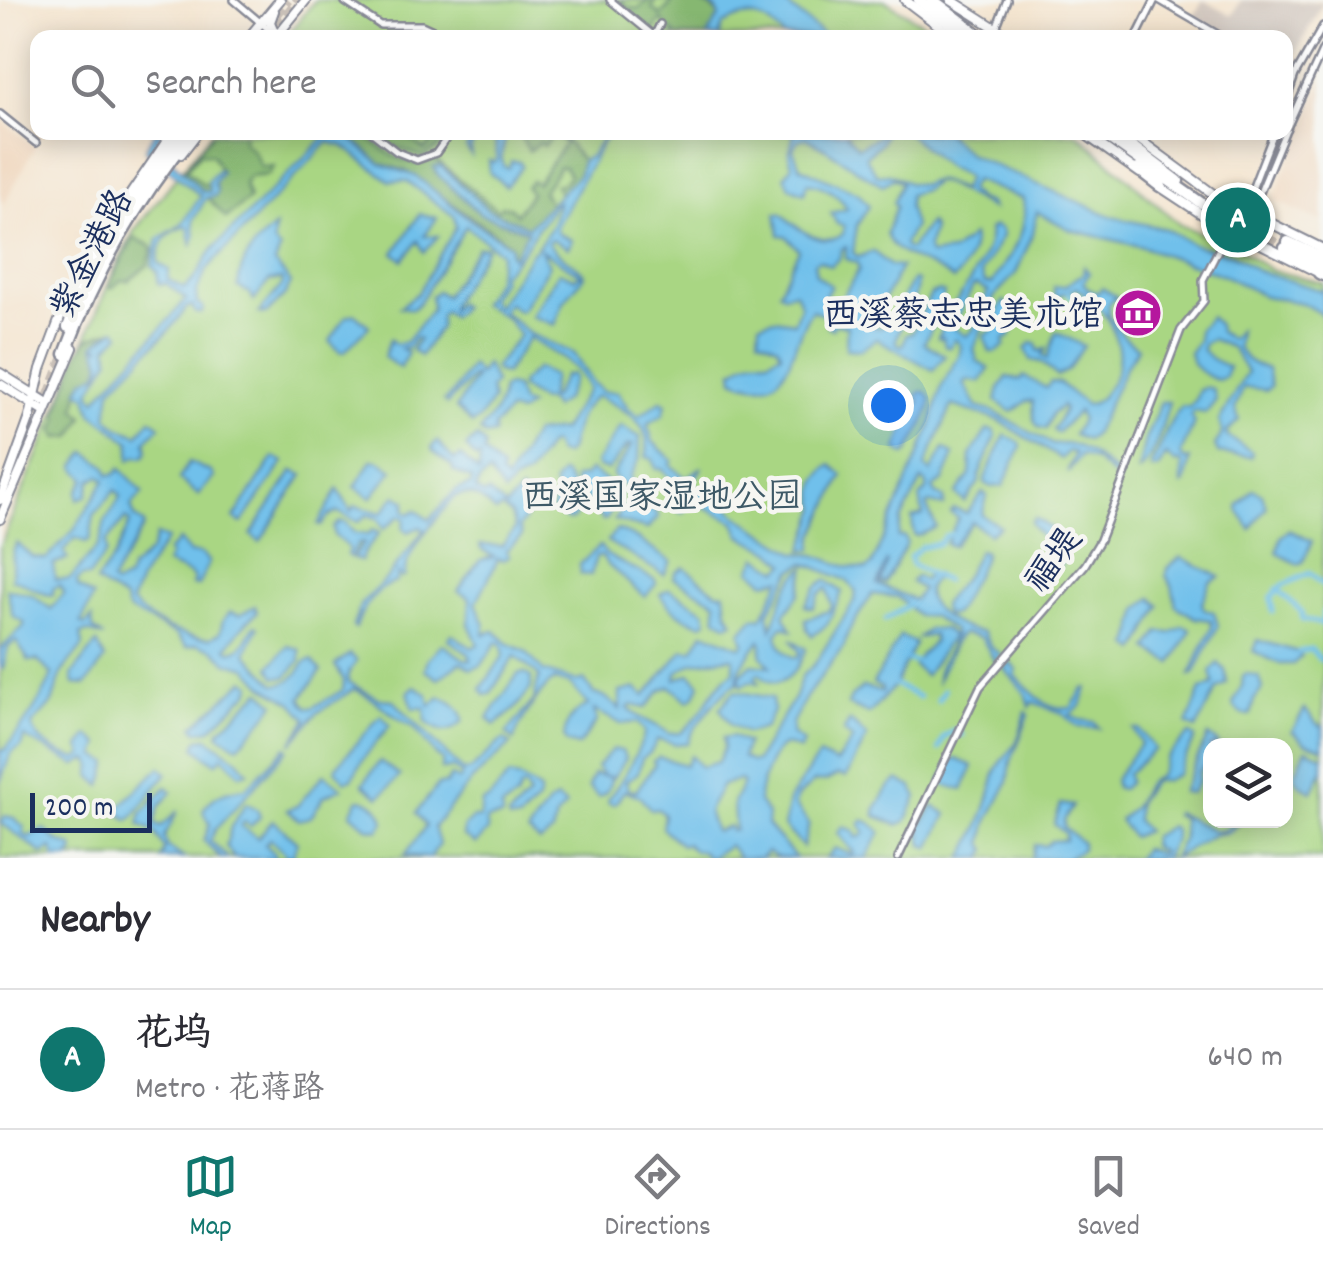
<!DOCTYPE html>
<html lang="en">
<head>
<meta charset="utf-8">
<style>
  body { margin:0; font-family:Dekko,"LXGW WenKai TC",sans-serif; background:#f7f7f7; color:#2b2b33 }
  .controls { position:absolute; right:30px; bottom:30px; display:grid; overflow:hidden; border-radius:20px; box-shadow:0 5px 25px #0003 }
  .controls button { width:90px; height:90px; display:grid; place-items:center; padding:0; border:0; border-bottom:2px solid #e1e1e2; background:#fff; color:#2b2b33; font:50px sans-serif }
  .scale { position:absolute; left:30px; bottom:25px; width:122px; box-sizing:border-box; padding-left:10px; border:5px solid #1b2f5e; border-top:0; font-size:28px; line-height:35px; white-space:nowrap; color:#1b2f5e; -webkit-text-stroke:8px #f6f6f2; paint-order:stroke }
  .you { position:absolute; left:888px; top:405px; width:35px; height:35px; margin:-25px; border:8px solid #fff; border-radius:50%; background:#1a73e8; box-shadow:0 0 0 15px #1a73e833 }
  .badge { display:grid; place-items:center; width:65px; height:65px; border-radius:50%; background:#0f766e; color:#fff; font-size:32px; font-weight:700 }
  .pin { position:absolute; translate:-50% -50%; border:5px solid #fff; box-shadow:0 2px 10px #0006 }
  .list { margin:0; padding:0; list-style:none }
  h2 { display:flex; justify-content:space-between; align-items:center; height:130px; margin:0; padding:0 40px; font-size:42px }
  h2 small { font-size:32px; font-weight:400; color:#7c7c81 }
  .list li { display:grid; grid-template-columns:65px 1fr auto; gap:30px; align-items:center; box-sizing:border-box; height:140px; padding:0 40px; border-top:2px solid #e1e1e2 }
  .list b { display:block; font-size:38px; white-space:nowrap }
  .list p { margin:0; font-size:32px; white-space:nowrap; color:#7c7c81 }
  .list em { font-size:32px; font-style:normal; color:#7c7c81 }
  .icon { flex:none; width:55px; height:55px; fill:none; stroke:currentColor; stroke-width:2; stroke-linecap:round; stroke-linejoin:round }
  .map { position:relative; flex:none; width:1323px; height:858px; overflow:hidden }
  .search { position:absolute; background:#fff; box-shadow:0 5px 25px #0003; left:30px; right:30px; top:30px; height:110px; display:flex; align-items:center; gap:25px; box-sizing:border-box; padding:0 35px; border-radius:20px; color:#7c7c81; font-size:38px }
  .sheet { height:270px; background:#fff }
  nav { display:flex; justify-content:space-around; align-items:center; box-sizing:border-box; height:140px; border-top:2px solid #e1e1e2; background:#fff; font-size:28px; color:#7c7c81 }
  nav a { display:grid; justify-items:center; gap:5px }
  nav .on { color:#0f766e }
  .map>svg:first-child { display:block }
  .built { fill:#f0d6bc }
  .industrial { fill:#cec2b9 }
  .green { fill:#a9d683; stroke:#628270; stroke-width:2.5; fill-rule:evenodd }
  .forest { fill:#86b771; stroke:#507368; stroke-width:2.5 }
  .water { fill:#70c0eb; stroke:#4678a4; stroke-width:2.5; fill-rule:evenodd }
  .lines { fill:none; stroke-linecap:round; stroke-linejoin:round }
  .canal { stroke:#70c0eb; stroke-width:5 }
  .highway-tunnel { stroke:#c9c0b8; stroke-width:10; stroke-dasharray:10 5; stroke-linecap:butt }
  .minor-casing { stroke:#888a96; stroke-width:10 }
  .major-casing { stroke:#888a96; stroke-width:12 }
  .highway-casing { stroke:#888a96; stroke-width:15 }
  .minor { stroke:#fff; stroke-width:5 }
  .major { stroke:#fff; stroke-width:8 }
  .highway { stroke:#fff; stroke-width:10 }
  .labels { text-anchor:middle; stroke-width:9; stroke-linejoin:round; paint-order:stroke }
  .street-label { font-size:35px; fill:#1b2f5e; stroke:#f6f6f2 }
  .poi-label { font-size:35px; fill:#1b2f5e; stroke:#f6f6f2; text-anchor:end }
  .park-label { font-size:35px; fill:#3e5967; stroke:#f6f6f2 }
</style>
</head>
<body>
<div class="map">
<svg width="1323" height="858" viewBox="0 0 1323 858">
  <rect width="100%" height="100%" fill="#f6f6f2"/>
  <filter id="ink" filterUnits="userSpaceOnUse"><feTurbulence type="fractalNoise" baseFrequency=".01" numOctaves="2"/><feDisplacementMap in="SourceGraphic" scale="20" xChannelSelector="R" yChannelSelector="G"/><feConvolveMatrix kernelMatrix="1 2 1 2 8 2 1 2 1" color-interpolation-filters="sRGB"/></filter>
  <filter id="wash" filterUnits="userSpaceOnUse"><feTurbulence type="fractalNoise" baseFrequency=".0048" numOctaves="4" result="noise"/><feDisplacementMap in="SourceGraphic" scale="40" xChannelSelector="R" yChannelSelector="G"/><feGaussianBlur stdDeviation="2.25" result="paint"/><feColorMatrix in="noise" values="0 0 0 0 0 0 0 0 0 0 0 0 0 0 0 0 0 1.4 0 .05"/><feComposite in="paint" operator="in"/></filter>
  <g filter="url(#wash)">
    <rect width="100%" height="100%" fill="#f4e4ce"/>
    <!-- built -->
    <path class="built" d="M1323,82v140l-50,-22z
      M0,120l35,27 -31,57 -4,-4z"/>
    <!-- industrial -->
    <path class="industrial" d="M1203,0l29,16 9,-16 82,2 -34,64 -3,-2v-26l-52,-1 -41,-20z"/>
    <!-- green -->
    <path class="green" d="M315,0h569l61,37 -659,1z
      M211,133h866l103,92 52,20 39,25 52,13v575h-1323v-312l113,-273 21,-42zM1210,746h76v74h-76z"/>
    <!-- forest -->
    <path class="forest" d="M621,0l4,6 13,3 10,-9h7l-3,8 8,7 11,-11 -2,-4c19,0 42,0 50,17l-12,20h-30l-16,-17 -8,11 -29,-23z
      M213,133h32l-2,8 11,11 7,15 13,-1 -6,9 -19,2 -5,7 5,15 -23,19 -18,-20 9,-6 -3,-9 7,-11 -9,-17 -12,-2 -14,17 17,14 6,1 1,7 -8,-1 -21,-19z
      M345,133c37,-1 44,42 89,25l63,52 5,-4 8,1 6,7 15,-21 -5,-6 6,-7 5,3 28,-40 -11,-9 -10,12 -5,-3 -10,8 -11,-18h42l23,29 -4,12 -15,18 -5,1 -4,-8 9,-2 5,-8 -5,-8h-5l-16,24 7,13 -22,23 -40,-17 -47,-44 -6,6 46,42 48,18 -16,26 -3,-2 1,-11 -105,-74 -25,-7z
      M377,133h28l19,17 18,-17h6l-10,15 -16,9 -30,-11z
      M134,238l16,7 3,5 -6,16 -19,15 -7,-1 -9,8 -4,-2z
      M116,329l-20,15 6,4h-6l6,15 -3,10 -19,13 -4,23 8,7 -12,21 -14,1 -4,-8 5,-11 -2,-6 22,-62 10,-13z"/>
    <!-- water -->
    <path class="water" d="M704,0l15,3 5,-3h57l45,37h-42c-19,-22 -35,-27 -61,-12l-4,12h-12l12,-20 -2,-7z
      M154,133h8l-5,9 1,5 44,44 8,1 -2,-11 10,-11 3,2 -7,11 3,8 -2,5 -9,2 -13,22 2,16 -3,11 -4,-21c-21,5 -29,15 -30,37l11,7 -1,9 16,9c16,-9 19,-30 33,-43 35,-34 70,-70 105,-105l2,-7h21l36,31 35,12 56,45 39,25 -1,7 3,5 15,-27 -47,-17 -42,-38 -5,-9 7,-1 47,44 40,17 51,-53 3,-14 9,-5 15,-22h5l-9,10 -46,84 1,6 15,7 -4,8 -16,-9 -4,3c6,13 27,20 37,33l-21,26 -9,24 -24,-9 28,-44 16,6 6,-3 -40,-25 8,15 -27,44 -4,2 -10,-8 -6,8 28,23 43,19 19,29 11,10h15l10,16 11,8 22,-15 5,3 -3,11 -16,9 6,18 20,19 -3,4 16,13 16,-11 -8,15c6,13 17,21 31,21l12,13 59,37 19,2 32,12 20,2 5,-4 59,-139 10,-38 18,-32 2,-10 -6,-7 -6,9 -4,-2 -2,-8h-5l7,-19 -6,-4 -15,28 21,13 -12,14 -56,-31 -17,11 -14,-1 1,-23 -12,-3 -3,6 -5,-3 1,-9 -16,-7c-24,31 -17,97 -78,69l-1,-8c13,-9 18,-15 35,-11l13,-7 -3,-7 -19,-8 1,-15 14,-4 20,3 7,-17 -6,-13 -12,2 -4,-3 20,-41 -13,-14 -7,-1 -3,-22 6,1c14,14 42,36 61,20l1,-8 -7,-2 -6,-11 16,-4c-6,-14 -25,-25 -40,-26l-3,10 -14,-6 -5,-11 7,-10 -3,-12 5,-21h51l13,14 27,-14 -4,10 -16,14 12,18 13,-1 18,9 15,2c18,-11 23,2 39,5l5,-13 -23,-12 -37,-32h39l24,22 143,62 53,12 28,16 38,9 26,17 65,20v24l-21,-12 -38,-7 -39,-20 -82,-29 -72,-17 -34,-18 -4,22 -17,39 -22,24 -20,52 3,12 12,8 -9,13 -13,-2 -3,3 13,24 17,5 59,33c30,-6 44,15 66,30l-2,4 -22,-19 -14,-5 -14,18 8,-20 -7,-2 -7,8 -63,-39 -46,-15 -27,62 6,5 13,-23 10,6 -11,26 -10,7 3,6 8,4v8l-14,-3 -4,2 10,22 -18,9 -4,-1 -2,-17 11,-3 -3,-18 7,-7v-6l-5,-4 -21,40 -3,17h7l2,6 -22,40 -5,-1 7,-21 -10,23 37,16 8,-11 -11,-7 5,-6 7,4 5,-6h7l2,3c-32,23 24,55 46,55l9,16 9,7 -6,7 -13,-24 -19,-5 -6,5 -20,43c-2,-18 19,-32 16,-51l-21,-14h-14l-20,-19 -26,-3 -24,38 -4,14 -38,51 -14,26v11l11,8 -3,8c-5,-2 -12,-6 -17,-4 -12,5 -25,43 -24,56l9,12 -1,11 29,33h-17l-12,-6 -6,6h-22l-10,-13 -20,13 -7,-7h-8l-8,-8 -5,2 -19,-17 2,-13 -6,-6 -7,1 -11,-14 -16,-5 -9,13 -6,-1 -1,-4c12,-15 33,-50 37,-68l-8,-9 -15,2 -28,-14 3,11 -19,25 -11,-3 -3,-5c1,-15 10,-27 24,-33l-18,-21 -16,-4c-10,6 -38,47 -40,60l-8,-6 28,-34 5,-24 -24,-20 -25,38 -5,1 -4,-6 23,-34 -3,-12h-5l-15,23 -10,3 -10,-7 -23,17 -13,-9 3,-11 14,-15 22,15 7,1 -2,-6 -21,-15 4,-5 20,14 6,-4 -9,-20 1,-26 -12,-7 22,-31 14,-3 -13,-8 -1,-4 22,1 13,-17 -4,-14 -9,-7 -6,4c-13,-11 -22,-22 -40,-16 -14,16 -54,59 -51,80l-4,2 -3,-5 -2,9c-20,6 -34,25 -40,46l-3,-2 8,-22 27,-27 36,-47 -4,-3 -12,5 -5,-4 2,-9 -6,-3 -15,13 -7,-11 -10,-3 -9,7 -20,-10 -10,4 -7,10 -3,-2 20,-35 13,23 4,-6 27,7 14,-18 10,6 -1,10 4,3 7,-4 13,10 27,-30 15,-5 1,-6 -19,-8v-4l-20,-16 -1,-4 5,-6 17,19 7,-4 18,17 1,-16 -4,1 -10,-11 11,-10 8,8 -1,8 18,17 -2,5 6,6 28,-48 28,-3 26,-41c-10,-29 -37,-35 -59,-52l-24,37 -8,-2 -3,-4 26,-33 -14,-17 -25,-15 15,-23 5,-27 -35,-27 -47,77 -6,6 -13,-2 18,-14 38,-66 -2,-11 -47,-35h-17l-47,-35 -15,-4 -121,127 -11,24 1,11 6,3 -1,6h-6l-4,-7 -5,1 -17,22 -59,60 -4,28 11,10 20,8 13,-16 9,7 -14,15 2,9 -4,7 -8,-1 -6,4v-18l-38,-29 -5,-17 -8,-5 5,-11 15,-7 3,-10 -7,-17 7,2 -7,-4 21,-15 4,5 -12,12 2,13 -20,33 6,8c29,-35 62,-65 90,-101l-20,-16 -7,1 -2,-13 -5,-5 6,-27 23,-14 20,-29 -56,-46zM806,138c28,13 50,34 77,47l11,-7 7,5 -8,20 3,3 -10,28c7,25 46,27 67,46 10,-7 23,-33 19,-44l-20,16 -22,3 -3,-7 6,-19 -4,-6 -19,26 -4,-1 -2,-4 10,-18 -6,-20 1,-11 17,-6 8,-7h7l51,27 -3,-6 -10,-3 -11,-10 6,-10 49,19c7,35 -14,56 -31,85l-7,-1 -4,-10 21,-37 -1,-6 -7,-4 -5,4c5,18 -27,64 -39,80l-10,-4 4,-13 -5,-2 -8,3 -19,39 -6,2 -3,10h-4l-3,-4c5,-21 21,-39 21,-60l-4,-1 -23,40 -8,7h-8l5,-19 22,-41 -11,-1 -17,-15 -14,6 -6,-4 4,-28 12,-19 -11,-13 -58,-26 -7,-18 5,-9zM557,202c1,14 -14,42 -26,51l-35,54 -7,-8 13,-19 -1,-6c25,-20 35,-49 56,-72zM846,247v12l11,3 2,7 -21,36 -7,1 -8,-7 8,-13 -15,-12 -2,-11 5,-3 11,6 9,-7 3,-10zM977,285l11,6 -15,39 -7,6 -12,-8 1,-5 18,-37zM597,396c27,12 57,27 49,61l7,2 3,10h6l24,23 -9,18 5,3 11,-12 42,21 5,13 33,17 13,12 -7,6 -21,-13 -7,13 14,12 16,-3 -19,39 -8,-1 -13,15 3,12 -3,3 -37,-15 -11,18h-10l-38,46 -9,-8 -16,4v17l-16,-13 -10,-2 -10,-14 -6,2 -35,-11 -18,-20 -18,-8 -12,-12 -11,3 1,-9 -9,-22 22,-44 6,1 5,-4 -3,-5 16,-15 -3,-9 9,-13 1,-8 6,-3 -15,-12 -14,16 -18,-15 -4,3 -8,-5 3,-9 10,-8 15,20 9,-11 14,-6 21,-31 5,-1 4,10 7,1 5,-4c7,-23 6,-39 28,-55zM805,563l41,17 10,11 -1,9 -40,64 -13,12 -7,21 -39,64 -4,1 -10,-5 5,-14 -15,-7 -9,2 1,10 -6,14 -17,5 -10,-11 -6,9 -26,-8 -6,4 2,3 -19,27 -8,-1 -2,-9 12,-8 4,-15 8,-5 8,-14 17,5 13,-1c2,-12 37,-57 49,-59l3,-16 20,-28 2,4 -1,10 9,12 -18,-2 -12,11v8l2,3 8,-5 9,2 -4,-7 4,-3c21,24 40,-4 47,-24l-15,-10 9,13 -3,6c-13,-3 -18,-12 -20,-24l6,-8 9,4 -8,-15 15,-21 7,-27c-18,9 -28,43 -34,62l-4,-15 24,-43zM731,657l3,2v12c-25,18 -28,42 -53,62l-12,1c-12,-11 -27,-12 -41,-26l4,-3 14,3 14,-17 10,-5 18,15 7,-5 5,-12 -10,-10 -14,5 1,-7 16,-9zM740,780l3,3 -10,20 2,27 -4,1 -1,-5 -15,6 -7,-21 14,-26z
      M506,136l-5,22 3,9 5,1 2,-7 9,1 2,4 -16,20 -16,-13 -1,-13 6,2 2,-3 -2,-20 -19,1 -5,7v8l-5,-8 8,-10z
      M420,214l17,4 -13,18h14l-14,16 -6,-11 -15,19 -9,-7z
      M275,227l-2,15 7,8 -5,13 16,20 -6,12 -19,19 -7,-1 24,-29 -1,-5 -13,2 -15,20 -4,-8 -12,-6c2,-26 16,-44 37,-60z
      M478,247h9l-36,57v5l6,-6 4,4 -9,10 -8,-6 -4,5v11l-20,29 -8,-6 7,-11 -4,-1 -6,9 -8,1 7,5 -8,15 -16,-11 6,-18 5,5 11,-2 26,-33 -1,-13 6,-5 8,5z
      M1084,267l5,6 -5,9 4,7 9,4 5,-5 15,9 -8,7 -1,11 16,22 14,11 -12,18 -31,67 -8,7 -14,-5 8,-15 -3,-9 -21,22 -4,-3 11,-20 -2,-4 -11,9 -5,14 -8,-2 -4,-7 -1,-19h-6l-15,11 -16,-11 3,-12 8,-12 14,3 3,-4 22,12 5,-6 8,1 27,22c13,-3 16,-9 24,-20 22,-33 -2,-78 -33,-97l-22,9 -1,-10 10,-1 19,-12z
      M1004,301l7,9 3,-6 5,4 1,11 -11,19 -5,1 1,6 -8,7h-7l-6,-16 12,-8 3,-21z
      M355,314l14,12 -25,26 -5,-1 -9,-10 16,-25z
      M1210,317l8,8 1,7 12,7 8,-9 -2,17c9,14 14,17 30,22l4,17 -4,4 -23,-3 -9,21 4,12 -12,12v4l25,16 -1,5 -33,-4 -3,-8 8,-12 -4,-12 28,-49 -15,-24 -20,-9 -8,4 -2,6 8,9 18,9 -3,10 -7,3c-14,-5 -25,-11 -29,-27l9,-12v-11z
      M1056,332l28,14 -16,24 -11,6 -16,-14 -10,-2 -5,-11 5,-6 6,1 1,7 8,-2 -4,6 5,4z
      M486,364l9,19 -5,5 3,12 -14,19 -7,5 -16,-16 20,-32 -4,1 -25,27 -3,-3 9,-8 18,-28 8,9z
      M537,368l16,8 -4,22 4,-1 11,-21 8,-2 2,4 -9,21 -11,9 -7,-8 -7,1 -19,-13v-5z
      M506,386l9,1 6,16 8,3 -9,7 -11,-2 -15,15v8l-9,2 -5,-5c11,-14 21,-23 22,-42z
      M1205,387l8,2 3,11 -10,13 -12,-2 -3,5 4,6 -15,32 5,6 5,-1 -5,24 -3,2v-21l-3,-3 -4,2 -9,-8 -8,13 -6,1 -1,-5c13,-18 15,-41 31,-58l7,1 6,-6 4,-11z
      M921,392h5c2,3 4,5 5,8 1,9 -20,49 -26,55l-8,-6 17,-43 6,-3 -3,-8z
      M1161,402h8c-6,22 -13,54 -31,69l7,-31z
      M621,426l19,11 -1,23 -9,17 2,12 -15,-8 -4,-6 19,-30 -5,1 -19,24 -10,-3 -2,-4z
      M987,430h6l3,6 -17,39v7l-14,20 -9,-8 14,-19 1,-20z
      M1005,435l15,8 1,4 -18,39 -12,1 -6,-4v-5z
      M86,452l20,14 3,9 8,-2 3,-5 23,24 -12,14 4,11 9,7 -1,4 -32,54 4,3 13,-6 3,-10 20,-18 5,-16 11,4 -25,37 -11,26c17,20 54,37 80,36l9,-5 3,-13 7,-8 10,3 15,-9 2,6c-11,10 -22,23 -30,36l3,3c16,-1 17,-16 25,-26l3,2 -12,26 29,31c15,0 23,-9 30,-22l7,-2 9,11 -20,27 6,9 5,1 31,-18 1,-10 -9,-15 15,-11 7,7 -9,13v8l32,17 13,1 70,71 8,-1 29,-28 4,-2 7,4 -39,36 -38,47 5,17 -10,14 -24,-3 21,-29 -10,-13 22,-28 8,-1 5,-8 8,4 3,-6 -10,-6 -11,1 2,-9 -7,-5 -23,-29c-21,-7 -35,-28 -59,-37l-37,24 -26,31 16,-25 -14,-16 -29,-17 -16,-18 -20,-5 -15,-14 -16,-5 -10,3 -11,-12 -48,-25 -3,-10 -29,-18 19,-26 15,-34 -4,-4 -20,24v11l-17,24 -7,-1 -5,5 1,6 15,10 -12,26 4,2 7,-7 1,11 11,8 -16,-5 -7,2 2,12 -21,26 -10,31 -20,22c3,17 29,30 46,34l5,-4 -3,-8 9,-12 11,10 -4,11 13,7 -7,23 -11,-10 2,-10 -3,-5 -4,-1 -10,5 -52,-28 -3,10 -10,6 -11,29v-32h5c14,-19 41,-54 47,-76l-15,-14 -8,1 -13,-20 -8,6 -5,22 -3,-2v-17l24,-24v-4l-11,-6 -6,-27 25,6 19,14 13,-16 -5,-8 -6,4v6c-15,0 -26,-13 -41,-16 1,-12 -2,-24 5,-36l15,14 14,2 29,-30 30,-49 -5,-4 -9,4 -4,16 -9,3v-8l8,-12 -11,-12zM115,490l6,6 -16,26 -6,23 -29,34 -15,1 -2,-16 15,-5 -5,-8 12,-13 11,4 4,-3 4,-24z
      M274,457l10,5 -42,61 -8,-5z
      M372,460l8,1 13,9 -22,28 -16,-11z
      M189,462l22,10 3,5 -16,18 -19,-16z
      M831,465l12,10 -29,62 -1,12 -10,1 15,-42c-7,-15 -2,-34 13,-43z
      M590,470l31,22 -14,27 -4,1 -28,-36 -1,-6 10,-1z
      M293,471l10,4 -43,67 -9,-7z
      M562,473c10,7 10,23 20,34l-9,12 -6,1 -15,-10 5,-17 -4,-9z
      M1253,489l9,5 4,13 -15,22 -12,-17 -1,-6z
      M983,492l4,4 -5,19 18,11 -11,8 -17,-12 -19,24 -7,-2 12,-26 -7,-5 3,-4 13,4z
      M633,495l25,19v4l-11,11 -33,-9z
      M1035,518l31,21 -1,20 -11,13 -13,-2 -5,-5 7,-5 2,-10 8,-7 -2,-5 -8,2c-3,-8 -10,-11 -12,-18z
      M339,522h6l9,11 14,2 4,-5 7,3 -16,21 -2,7 -8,-3 11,-15h-5l-9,14 -3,-2 2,-7 -15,-13 -1,-7z
      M617,530c24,7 34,21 54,31l-7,14 -57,-34z
      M1289,530l23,11 -9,21 -5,2 -21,-11 4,-16z
      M179,540l11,13 11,1 8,8 -11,24 -6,-1 2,-6 -4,-5 -24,-10 4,-9 -3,-3z
      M600,546l7,9 48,25 1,4 -11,13 -38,-33 -5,-8h-6l-5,19 -10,-1 -1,-10z
      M979,550l6,2 -3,10 -26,49 -4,4h-6l-4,-7 1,-5 22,-27z
      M1181,557l39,20 -10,5 -8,21 2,7 10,2 4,14 -24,48 -4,1 22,-48 -1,-7 -15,-2 -20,-12 -4,-21 -6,-9 1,-8z
      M684,567l32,25 9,1 2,18 6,11 -5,3 -12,-7v-16l-42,-24 2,-6z
      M826,580l16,12 -15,33 -15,11 -5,-7 -2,-10 24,-8 3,-5 -5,-18 -8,6 -6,14 -8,-2 11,-19z
      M669,589l36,22 2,10 -4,3c-14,-2 -37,-17 -43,-30z
      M1152,598l8,8 -23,45 -7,-5 9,-37z
      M1183,626l8,4 -19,33 -24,-14 11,-17 12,1z
      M928,629h16l8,7 -27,40 -11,-10 6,-11 14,-13 -1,-7 -15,3z
      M900,636l15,7 -20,42 -26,29 -21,-9 3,-8 12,-10 19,5v-4l-9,-4z
      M1257,640l42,12 2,5 -8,7h-13l-27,-13z
      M97,643l8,16 -19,26 -12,-1 -2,-9z
      M288,646l12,4v11l-14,16h-11l-5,-10z
      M1009,662l8,8 -2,5c16,17 31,36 56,33l12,-19 4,-1 -6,18 -11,9 10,5 14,2 5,6 -21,-1 -16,-14 -29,-11 -3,5 -4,-13 -22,-26z
      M1218,663l7,7 2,13 -10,6 -21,40 -9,-5 14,-34 13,-6 -3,-13z
      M524,673l7,4v11l-16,21 -20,16 -7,-7 30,-44z
      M1247,674l12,3 4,11 -9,12 -4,15c-9,0 -12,-3 -17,-11l9,-18 1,-10z
      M245,680l7,4 -3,8 -38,37 -14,2 -3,-5z
      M415,686l13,9 2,11 10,-9c10,3 24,13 23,24 -12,14 -23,12 -37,1l-1,-14h-12l-5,-16z
      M261,691l14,12 -10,15 -27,28 -19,-11 1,-5z
      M734,691l38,7 1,13 -8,17 -18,5 -16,-8 -11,-17z
      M1305,709l12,15 6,3v21l-18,-5 -13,-12z
      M1026,712l3,3 -18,46 -3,21 -21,41 -4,20 4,7 -4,8h-20c15,-26 26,-53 31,-81 3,-14 16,-23 22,-34 5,-10 7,-21 10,-31z
      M381,715l9,10 -27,34 -11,20 -7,2 -9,-11 1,-4z
      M850,721l17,16 -21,40 -8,-2 -12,6 -12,1 -17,15 -2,8 14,19 -6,23 -19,-21 5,-26 30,-45 17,8 17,-24 -10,-7z
      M1133,729h6l16,20 -28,25 2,8 -7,7 -6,-1 -2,-8 27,-37z
      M1189,734l6,4c-4,11 -13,23 -17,36l-14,7h-11l-16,21 -1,18 10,11 -14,6 -13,-17 13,-11 16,-27 11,-6 8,-19z
      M1208,736l10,7v2l-8,1v15l-11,11 -1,10 -7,11 -9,-1z
      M208,738l29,21 11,13 -8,2 -17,-18 -7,7 -21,-16 4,-8z
      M286,747l2,2 -73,81 -5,11 18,17h-7l-17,-17 6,-17 -7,-14c11,-17 26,-20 43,-22z
      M613,749l9,2 4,8 -13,19 -6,-2 4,5 -4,10 -8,6 -11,-10 6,-13 9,2 -6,-9z
      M1306,749l17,7v13l-11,22 -12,-6 -6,-9z
      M956,759l17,7 -10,24 -19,-5 -3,-4 11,-21z
      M380,761l20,15 -21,21 -16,-13z
      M160,767l7,6 -35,45 -4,2 -11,-9c3,-6 36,-36 43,-44z
      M324,774l18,14 -18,8 -13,21 -12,3 -12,-10 10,-4z
      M509,776l10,2 21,13 -2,10 -19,19h-10l-1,-3 21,-21 -4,-9 -4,1 -5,10 -14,10v9l-16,3 2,11 -12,13 -13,-8 1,-9 9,-9h7l2,-16 6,-2z
      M898,780l14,7 5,10 -11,24 -8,4 -22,-9 -1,-6 15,-24z
      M167,787l5,5 -13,15 -5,17 7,3 17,-16 -14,26 4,10 16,11h-23l4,-9 -11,-18 -15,-7 3,-11z
      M359,799c13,1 22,10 25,22l-5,9 -11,-2 -17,-15z
      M557,799l9,7 -10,11 -4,16 -12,9 -12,-10 20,-28z
      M246,803l11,6 3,8 -9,9 -7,-4 -3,4 17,12 15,-18 24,22 -4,13 -4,2 -19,-18 -5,5 10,10 -1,4h-40l-8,-12 5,-19z
      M1061,804l12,2 -9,14v7l18,16v6l-16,9h-35l4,-13 10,1 6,-5 14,-1v-7l-11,-9z
      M934,806l13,8 -17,34 -7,-3 -3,-18z
      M1176,813l39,18h7l19,-10 -12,11 -16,3 -40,23 10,-20 -1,-20 -8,-3z
      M5,816l9,2 10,9v7l4,3 16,-8 13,12 16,6 1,4 -5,7h-14l-3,-10 -9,6 -42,-31z
      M863,820l8,3 10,9 -15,26h-39l8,-10 17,7 2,-2 -16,-20 5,-6 12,4 1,6h5l4,-5 -5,-8z
      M1170,826l4,3v10l-10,19h-28l8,-9 16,5 1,-3 -10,-5 1,-9z"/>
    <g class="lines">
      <!-- canal -->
      <path class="canal" d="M1068,293l5,4 18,2
        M945,581l-33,-16 -2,-8 11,-10 18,-3 6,-8 6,-2
        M1277,589l25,23v7l21,5
        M1273,612l-2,-14 12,-13 27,-12 13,12
        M1323,612v7
        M885,620l23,-15
        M1299,652l12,-3 9,11
        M907,660l9,2
        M895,685l24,12
        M938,700l6,-10
        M939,749l5,-12 10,-6 8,4"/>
    </g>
  </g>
  <g filter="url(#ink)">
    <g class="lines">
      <!-- highway-tunnel -->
      <path class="highway-tunnel" d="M258,38l30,-38
        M268,38l30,-38
        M1201,203l84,45
        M49,395l16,-41
        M29,430l15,-40"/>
      <!-- minor casing -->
      <g class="minor-casing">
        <path id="minor" d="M234,0l40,34
          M610,0l44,36 6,-12
          M1159,0l65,38
          M345,2l35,23h42l28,13
          M996,28l11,-28
          M1136,38l19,-38
          M1286,70l9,5
          M1286,101l9,-26 28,-49
          M0,114l36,29
          M1286,130l37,-81
          M371,132l26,20 20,8 19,-7 15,-21
          M1235,224l16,-10 34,-82
          M898,858l82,-171 105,-122 15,-25 81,-210 23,-29 -1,-21 26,-51 15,-19 30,-78"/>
      </g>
      <!-- major casing -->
      <g class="major-casing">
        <path id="major" d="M905,0l50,38
          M951,0l60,38
          M274,11l-4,11 6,14
          M248,38l32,-38
          M275,38l31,-38
          M1082,132l58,41
          M1129,132l87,64 107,53
          M181,154l17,-22
          M1156,184l47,31 120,60
          M0,373l49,31
          M0,384l45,28
          M0,500l30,-83 11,-48 22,-59 41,-77 69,-101
          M0,519l73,-171"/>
      </g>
      <!-- highway casing -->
      <g class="highway-casing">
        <path id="highway" d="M919,0l50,38
          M933,0l50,38
          M1100,132l101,71
          M1113,132l65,49
          M1138,169l22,17
          M1288,242l35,16
          M1285,248l38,18
          M1319,273l4,2
          M89,276l34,-63 58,-81
          M68,327l22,-53
          M65,354c31,-83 72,-153 127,-222"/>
      </g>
      <!-- minor -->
      <use href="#minor" class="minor"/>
      <!-- major -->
      <use href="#major" class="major"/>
      <!-- highway -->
      <use href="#highway" class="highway"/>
    </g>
  </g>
  <!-- icons -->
  <defs>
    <g id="museum-disc" transform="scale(2.5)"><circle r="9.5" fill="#b5179e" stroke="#f6f6f2"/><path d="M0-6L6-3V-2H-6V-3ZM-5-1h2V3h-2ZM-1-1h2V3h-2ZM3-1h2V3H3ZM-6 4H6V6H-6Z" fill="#fff"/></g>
  </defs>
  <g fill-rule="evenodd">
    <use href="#museum-disc" x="1138" y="313"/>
  </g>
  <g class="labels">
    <!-- street labels -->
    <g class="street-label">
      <text transform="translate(90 253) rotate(-63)" y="12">紫金港路</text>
      <text transform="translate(1052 559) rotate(-54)" y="12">福堤</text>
    </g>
    <!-- poi labels -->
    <g class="poi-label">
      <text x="1103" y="325">西溪蔡志忠美术馆</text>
    </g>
    <!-- park labels -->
    <g class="park-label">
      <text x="662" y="507">西溪国家湿地公园</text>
    </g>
  </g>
</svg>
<div class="controls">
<button><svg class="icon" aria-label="layers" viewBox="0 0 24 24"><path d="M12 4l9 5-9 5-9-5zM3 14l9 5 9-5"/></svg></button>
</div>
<div class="scale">200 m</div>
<div class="you"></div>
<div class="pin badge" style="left:1238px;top:220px">A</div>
<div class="search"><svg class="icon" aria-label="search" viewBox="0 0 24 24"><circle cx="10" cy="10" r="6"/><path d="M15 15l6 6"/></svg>Search here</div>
</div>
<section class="sheet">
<h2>Nearby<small></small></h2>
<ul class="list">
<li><span class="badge">A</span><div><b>花坞</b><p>Metro · 花蒋路</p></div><em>640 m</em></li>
</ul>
</section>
<nav>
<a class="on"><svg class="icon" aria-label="map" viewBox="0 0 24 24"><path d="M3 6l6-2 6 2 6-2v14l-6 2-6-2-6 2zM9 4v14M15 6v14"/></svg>Map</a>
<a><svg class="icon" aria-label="directions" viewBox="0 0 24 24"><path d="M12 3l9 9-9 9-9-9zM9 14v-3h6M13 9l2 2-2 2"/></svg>Directions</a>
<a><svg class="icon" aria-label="saved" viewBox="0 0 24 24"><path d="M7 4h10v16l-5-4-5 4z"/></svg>Saved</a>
</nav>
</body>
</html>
